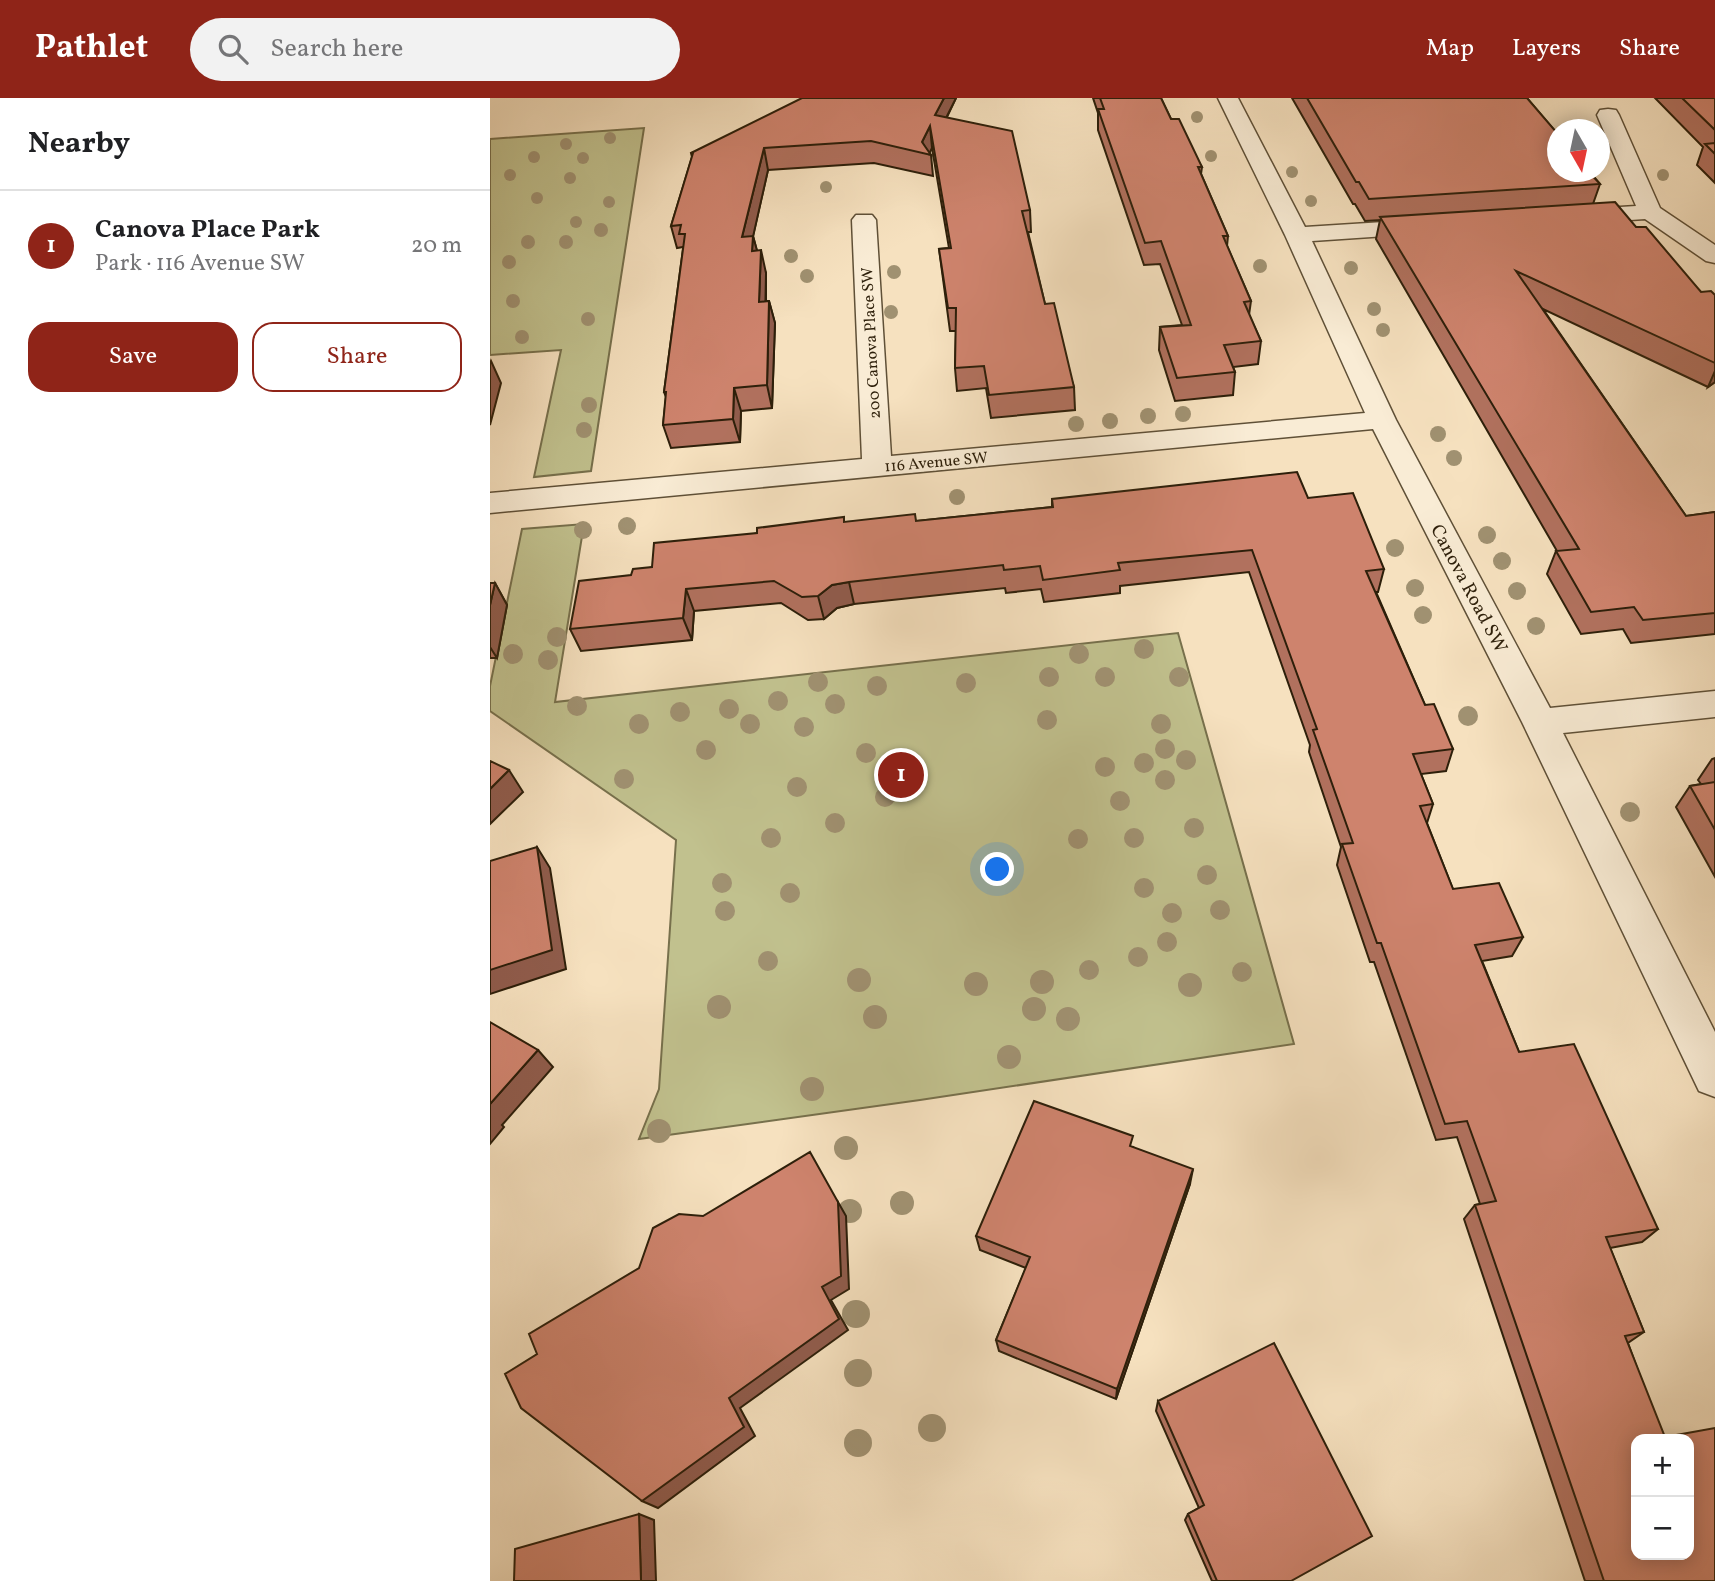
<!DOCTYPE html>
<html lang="en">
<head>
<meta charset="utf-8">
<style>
  body { margin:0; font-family:Vollkorn,serif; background:#f2f2f2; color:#202124 }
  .controls { position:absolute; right:21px; bottom:21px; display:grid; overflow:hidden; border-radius:14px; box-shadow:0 4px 18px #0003 }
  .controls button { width:63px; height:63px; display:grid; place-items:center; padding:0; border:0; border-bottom:2px solid #e0e0e0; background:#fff; color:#202124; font:35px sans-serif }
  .compass { position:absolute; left:1057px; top:21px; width:63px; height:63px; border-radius:50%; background:#fff; box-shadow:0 4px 18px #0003; rotate:171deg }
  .you { position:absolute; left:508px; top:772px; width:24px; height:24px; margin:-18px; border:5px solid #fff; border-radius:50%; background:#1a73e8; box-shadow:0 0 0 10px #1a73e833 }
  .badge { display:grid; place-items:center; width:46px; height:46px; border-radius:50%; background:#8f2418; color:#fff; font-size:23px; font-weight:700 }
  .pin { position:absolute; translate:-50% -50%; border:4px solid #fff; box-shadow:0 2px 7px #0006 }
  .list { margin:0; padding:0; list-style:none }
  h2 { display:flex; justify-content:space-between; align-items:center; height:91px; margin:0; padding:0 28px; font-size:30px }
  h2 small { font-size:23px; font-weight:400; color:#757577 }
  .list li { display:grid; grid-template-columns:46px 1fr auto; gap:21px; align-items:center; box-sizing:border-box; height:112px; padding:0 28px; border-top:2px solid #e0e0e0 }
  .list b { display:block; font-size:26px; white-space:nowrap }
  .list p { margin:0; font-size:23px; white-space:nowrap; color:#757577 }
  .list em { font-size:23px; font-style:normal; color:#757577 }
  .actions { display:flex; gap:14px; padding:21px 28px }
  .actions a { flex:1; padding:16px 0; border:2px solid #8f2418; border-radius:21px; text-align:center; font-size:24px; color:#8f2418 }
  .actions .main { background:#8f2418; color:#fff }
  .icon { flex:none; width:38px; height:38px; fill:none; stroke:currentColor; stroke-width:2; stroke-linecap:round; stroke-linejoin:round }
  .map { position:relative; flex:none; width:1225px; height:1483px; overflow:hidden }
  header { display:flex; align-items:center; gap:42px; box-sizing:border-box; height:98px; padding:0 35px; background:#8f2418; color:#fff }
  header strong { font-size:33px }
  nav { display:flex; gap:38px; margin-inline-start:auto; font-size:24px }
  .search { width:490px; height:63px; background:#f2f2f2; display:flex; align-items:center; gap:18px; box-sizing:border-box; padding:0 24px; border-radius:38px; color:#757577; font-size:26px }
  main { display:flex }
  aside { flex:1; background:#fff }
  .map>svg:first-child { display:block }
  .green { fill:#c1c18e; stroke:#77704c; stroke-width:2 }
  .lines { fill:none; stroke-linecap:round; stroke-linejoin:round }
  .minor-casing { stroke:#5f5037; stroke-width:3 }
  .minor { fill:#f9ecd5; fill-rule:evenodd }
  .tree { fill:#a09171 }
  .wall { fill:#b1715e; stroke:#2d1f0a; stroke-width:2 }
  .shaded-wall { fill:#905c4c; stroke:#2d1f0a; stroke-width:2 }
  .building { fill:#ce836d; stroke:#2d1f0a; stroke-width:2; fill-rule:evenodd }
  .labels { text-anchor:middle; stroke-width:6; stroke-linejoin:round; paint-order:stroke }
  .far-street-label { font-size:16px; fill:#2d1f0a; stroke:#f9ecd5 }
  .street-label { font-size:19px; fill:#2d1f0a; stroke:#f9ecd5 }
</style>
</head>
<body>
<header>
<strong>Pathlet</strong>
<div class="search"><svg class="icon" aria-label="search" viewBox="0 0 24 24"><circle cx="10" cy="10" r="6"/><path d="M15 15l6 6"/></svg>Search here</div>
<nav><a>Map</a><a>Layers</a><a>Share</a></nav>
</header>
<main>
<aside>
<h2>Nearby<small></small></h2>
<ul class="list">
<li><span class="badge">1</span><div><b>Canova Place Park</b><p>Park · 116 Avenue SW</p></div><em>20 m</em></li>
</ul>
<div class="actions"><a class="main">Save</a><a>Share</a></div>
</aside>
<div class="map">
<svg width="1225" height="1483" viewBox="0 0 1225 1483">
  <rect width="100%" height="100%" fill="#f6e1bf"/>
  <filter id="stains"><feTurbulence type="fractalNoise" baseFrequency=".00286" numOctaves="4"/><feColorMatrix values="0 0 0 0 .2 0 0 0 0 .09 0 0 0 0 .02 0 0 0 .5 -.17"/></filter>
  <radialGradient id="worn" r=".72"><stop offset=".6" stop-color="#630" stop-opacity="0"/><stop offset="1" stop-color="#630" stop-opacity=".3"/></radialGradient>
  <!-- green -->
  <path class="green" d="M154,30l-53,343 -57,6 27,-127 -71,5v-216z
    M94,426l-29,178 623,-69 116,411 -374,56 -281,39 20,-50 17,-249 -186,-129v-25l32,-157z"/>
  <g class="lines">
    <!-- minor casing -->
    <g class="minor-casing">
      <path id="minor" d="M728,0h20l67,129 126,-8 8,2 4,5 -4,5 -8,2 -119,8 84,179 154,288 165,-17v26l-152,16 152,299v65l-16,-6 -177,-369 -149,-293 -883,84v-20l372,-34 -10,-239 4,-5h16l4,5 15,236 474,-43 -80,-178z
        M1118,11l8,1 3,5 41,93 55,37v18l-9,-2 -61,-42 -73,5 -8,-2 -4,-5 4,-5 8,-2 64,-4 -39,-91 3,-5z"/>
    </g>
    <!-- minor -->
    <use href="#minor" class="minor"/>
  </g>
  <!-- trees -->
  <g class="tree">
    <circle cx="707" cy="19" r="6"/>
    <circle cx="120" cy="40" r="6"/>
    <circle cx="76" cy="46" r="6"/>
    <circle cx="721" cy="58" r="6"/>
    <circle cx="44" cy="59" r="6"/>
    <circle cx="93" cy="60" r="6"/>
    <circle cx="802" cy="74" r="6"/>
    <circle cx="20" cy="77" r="6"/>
    <circle cx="1173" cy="77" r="6"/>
    <circle cx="80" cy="80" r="6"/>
    <circle cx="336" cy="89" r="6"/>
    <circle cx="47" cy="100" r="6"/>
    <circle cx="821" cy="103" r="6"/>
    <circle cx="119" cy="104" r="6"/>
    <circle cx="86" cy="124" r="6"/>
    <circle cx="111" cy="132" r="7"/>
    <circle cx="38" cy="144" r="7"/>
    <circle cx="76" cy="144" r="7"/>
    <circle cx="301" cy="158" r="7"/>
    <circle cx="19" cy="164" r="7"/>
    <circle cx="770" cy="168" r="7"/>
    <circle cx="861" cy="170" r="7"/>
    <circle cx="404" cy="174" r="7"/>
    <circle cx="317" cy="178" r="7"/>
    <circle cx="23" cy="203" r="7"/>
    <circle cx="884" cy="211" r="7"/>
    <circle cx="401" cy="214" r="7"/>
    <circle cx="98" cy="221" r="7"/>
    <circle cx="893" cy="232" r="7"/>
    <circle cx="32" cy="239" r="7"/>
    <circle cx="99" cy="307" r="8"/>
    <circle cx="693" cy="316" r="8"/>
    <circle cx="658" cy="318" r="8"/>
    <circle cx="620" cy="323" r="8"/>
    <circle cx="586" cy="326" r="8"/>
    <circle cx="94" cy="332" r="8"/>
    <circle cx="948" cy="336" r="8"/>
    <circle cx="964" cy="360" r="8"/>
    <circle cx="467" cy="399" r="8"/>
    <circle cx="137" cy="428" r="9"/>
    <circle cx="93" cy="432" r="9"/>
    <circle cx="997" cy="437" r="9"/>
    <circle cx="905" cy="450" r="9"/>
    <circle cx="1012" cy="463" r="9"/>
    <circle cx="925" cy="490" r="9"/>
    <circle cx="1027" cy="493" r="9"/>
    <circle cx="933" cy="517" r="9"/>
    <circle cx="1046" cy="528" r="9"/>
    <circle cx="67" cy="539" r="10"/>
    <circle cx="654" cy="551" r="10"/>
    <circle cx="23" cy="556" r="10"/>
    <circle cx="589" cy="556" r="10"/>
    <circle cx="58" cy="562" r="10"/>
    <circle cx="559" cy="579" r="10"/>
    <circle cx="615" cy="579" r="10"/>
    <circle cx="689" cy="579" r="10"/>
    <circle cx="328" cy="584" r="10"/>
    <circle cx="476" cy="585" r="10"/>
    <circle cx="387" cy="588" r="10"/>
    <circle cx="288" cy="603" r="10"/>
    <circle cx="345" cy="606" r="10"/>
    <circle cx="87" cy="608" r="10"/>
    <circle cx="239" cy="611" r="10"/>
    <circle cx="190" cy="614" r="10"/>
    <circle cx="978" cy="618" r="10"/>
    <circle cx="557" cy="622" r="10"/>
    <circle cx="149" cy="626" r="10"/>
    <circle cx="260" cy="626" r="10"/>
    <circle cx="671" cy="626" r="10"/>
    <circle cx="314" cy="629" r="10"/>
    <circle cx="675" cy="651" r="10"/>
    <circle cx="216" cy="652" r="10"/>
    <circle cx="376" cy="655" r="10"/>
    <circle cx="696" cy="662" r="10"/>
    <circle cx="654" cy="665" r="10"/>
    <circle cx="615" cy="669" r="10"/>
    <circle cx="134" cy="681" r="10"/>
    <circle cx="675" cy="682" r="10"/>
    <circle cx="307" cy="689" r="10"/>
    <circle cx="395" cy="699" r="10"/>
    <circle cx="630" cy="703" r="10"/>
    <circle cx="1140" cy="714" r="10"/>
    <circle cx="345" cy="725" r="10"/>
    <circle cx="704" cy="730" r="10"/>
    <circle cx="281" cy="740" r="10"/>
    <circle cx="644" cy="740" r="10"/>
    <circle cx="588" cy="741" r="10"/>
    <circle cx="717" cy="777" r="10"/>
    <circle cx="232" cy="785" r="10"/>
    <circle cx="654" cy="790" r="10"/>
    <circle cx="300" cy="795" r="10"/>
    <circle cx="730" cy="812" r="10"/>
    <circle cx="235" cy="813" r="10"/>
    <circle cx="682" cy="815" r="10"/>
    <circle cx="677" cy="844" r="10"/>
    <circle cx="648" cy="859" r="10"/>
    <circle cx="278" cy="863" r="10"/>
    <circle cx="599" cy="872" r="10"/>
    <circle cx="752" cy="874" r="10"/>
    <circle cx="369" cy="882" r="12"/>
    <circle cx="552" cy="884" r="12"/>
    <circle cx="486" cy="886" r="12"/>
    <circle cx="700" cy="887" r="12"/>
    <circle cx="229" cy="909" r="12"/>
    <circle cx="544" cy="911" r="12"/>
    <circle cx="385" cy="919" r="12"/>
    <circle cx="578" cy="921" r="12"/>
    <circle cx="519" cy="959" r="12"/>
    <circle cx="322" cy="991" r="12"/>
    <circle cx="169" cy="1033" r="12"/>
    <circle cx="356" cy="1050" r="12"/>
    <circle cx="412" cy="1105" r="12"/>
    <circle cx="360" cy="1113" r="12"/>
    <circle cx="366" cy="1216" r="14"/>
    <circle cx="368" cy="1275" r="14"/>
    <circle cx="442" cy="1330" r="14"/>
    <circle cx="368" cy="1345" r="14"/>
  </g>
  <!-- wall -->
  <path class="wall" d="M466,0l-9,19 83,93 1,22h-3l17,72 29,83 1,23 -84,8 -5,-30 -29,3 -2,-23 1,-37h-6l-11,-82 10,-1 -17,-100 -3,5 2,2 2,21 -59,-13 -106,7 -15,66 4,15 9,22v28h3l6,22 -3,85 -31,3 -1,31 -69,6 -8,-23 3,-28 -2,-5 19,-143v-2l-6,1 -6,-22 21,-69 -1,-4z
    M603,0h68l10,21 31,48 -1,7 27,62 -1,10 24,55 -2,14 12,26 -3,23 -25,3 2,5 -2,23 -58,6 -16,-51 1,-23 22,-2 -22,-61 -16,1 -46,-135v-17z
    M802,0h235l73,86 -7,20 43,23 65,65 14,3v87l-7,5 -165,-78 143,207 29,-4v122l-84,9 -8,-14 -42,5 -34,-60 9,-23h1l-181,-312 4,-19 -15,1 -10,-17h-2z
    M1165,0h60v85l-18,-18 6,-18z
    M818,400l76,71 -6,23h-2l49,113 28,44 -7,22 -25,3 12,30 -6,19 26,66 70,48 -11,19 -30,5 37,91 139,177 -16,13 -32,6 34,84 -16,11 87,238h-130l-121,-362 11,-14 5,-1 -23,-67 -21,3 -62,-178h-4l-33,-97 4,-18 -32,-95 1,-7 -61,-173 -129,14v7l-76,9 -3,-13 -35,4 -1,-5 -151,16 -17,4 -13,11 -16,1 -27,-17 -87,8 -2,29 -111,11 -11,-22 61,-54 21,-8 105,-34 88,-11 71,-1 136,-14v-8z
    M0,485h5l12,22 -10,53h-7z
    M1225,660v119l-39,-70 14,-21 11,-2 -3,-4 14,-21z
    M643,1049l57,37 -74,215 -117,-48 -3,-11 30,-72 -46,-18 -4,-14z
    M668,1303l134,180h-80l-27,-61 3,-6 11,-6 -43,-97z"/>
  <!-- shaded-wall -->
  <path class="shaded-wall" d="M454,0h12l-19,38 -2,-21z
    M440,28l2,22 -3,6 -7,-12z
    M274,50l4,22 -20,89 -6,-22z
    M263,138l6,22 -7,-7z
    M271,152l5,23 -1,51 -6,-22z
    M279,203l6,22 -3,85 -5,-23z
    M1,263l10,22 -11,42v-61z
    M1225,273v11l-7,5z
    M244,290l7,23 -1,31 -7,-23z
    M359,484l5,22 -17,4 -13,11 -6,-23 14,-11z
    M5,485l12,22 -10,53 -7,-11v-42z
    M196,491l8,22 -2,29 -9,-22z
    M19,672l14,22 -33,32v-35z
    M47,749l13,21 16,101 -76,25v-24z
    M48,952l15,17 -51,58 2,2 -14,17v-40z
    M703,1071l-3,15 -74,215 1,-10z
    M348,1104l8,14 3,73 -18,11 17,30 -108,78 15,28 -97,72 -16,-7 180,-214z
    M149,1416l15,6 2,61h-15z"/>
  <!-- building -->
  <path class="building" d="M312,0h142l-9,17 77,16 18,79 -8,1 23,93 9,-1 20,84 -85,8 -5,-29 -29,2 1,-60h-8l-9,-59 12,-1 -21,-122 -8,16 9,13 -60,-14 -107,7 -22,89 11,-1 -1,15 9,-1 -2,52 10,-1 -2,84 -33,3 -1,31 -70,6 3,-33h-2l21,-158h-6l2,-9 -10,1 22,-73h-2z
    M610,0h61l10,21h8l23,48h-4l30,69h-5l28,65 -7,1 17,39 -37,4 11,27 -58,6 -17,-51 31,-2 -30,-84 -16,2 -47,-134h6z
    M817,0h220l31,36v38h31l11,12 -231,15 -10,-17h-3z
    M1192,0h33v32z
    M1225,45v11l-10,-10z
    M1125,104l21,25h10l55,65 10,-1 4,4v68l-199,-92 170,245 29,-4v101l-72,7 -9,-13 -43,5 -35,-61 23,-2 -199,-332z
    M807,374l11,26 45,-5 31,76 -18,2 59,134 9,-1 19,45 -40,5 20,50 -13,2 33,83 46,-6 24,54 -48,8 44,107 55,-8 84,185 -52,8 38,95 -19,4 40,101 50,-9v153h-111l-129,-376 21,-4 -29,-80 -22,3 -64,-181h-4l-35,-99 11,-1 -40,-113 4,-1 -65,-179 -134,13 2,7 -77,10 -3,-14 -36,4 -1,-5 -154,17 -17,3 -14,11 -16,1 -28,-16 -88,8 -3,29 -113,11 9,-48 52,-6 2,-6 19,-2 2,-24 103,-10v-5l87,-11v5l71,-8 1,7 137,-14 -1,-8zM1146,1341h53v116h-53z
    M0,485h5l-5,22z
    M0,663l19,9 -19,19z
    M1225,684v48l-25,-44z
    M47,749l15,103 -62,20v-109z
    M0,924l48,28 -48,54z
    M544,1003l99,35 -3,10 63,23 -76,220 -121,-49 34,-83 -54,-21z
    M320,1054l28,50 3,74 -19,11 17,32 -110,79 15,29 -102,74 -121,-93 -16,-34 32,-20 -8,-20 110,-66 14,-40 26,-14 24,2z
    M784,1245l98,193 -81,45h-74l-29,-67 16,-9 -46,-104z
    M149,1416l2,67h-127l1,-32z"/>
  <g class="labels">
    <!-- far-street labels -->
    <g class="far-street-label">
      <text transform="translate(380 245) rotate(-93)" y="6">200 Canova Place SW</text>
      <text transform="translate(446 363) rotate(-5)" y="6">116 Avenue SW</text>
    </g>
    <!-- street labels -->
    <g class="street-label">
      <text transform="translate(980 490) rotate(62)" y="7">Canova Road SW</text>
    </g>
  </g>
  <rect width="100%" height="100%" filter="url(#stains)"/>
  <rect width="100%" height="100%" fill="url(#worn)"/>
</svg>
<div class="controls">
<button>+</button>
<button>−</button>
</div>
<svg class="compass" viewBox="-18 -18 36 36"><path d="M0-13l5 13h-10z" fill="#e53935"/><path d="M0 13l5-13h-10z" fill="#757577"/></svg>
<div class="you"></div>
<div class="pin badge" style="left:411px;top:677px">1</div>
</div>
</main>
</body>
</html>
